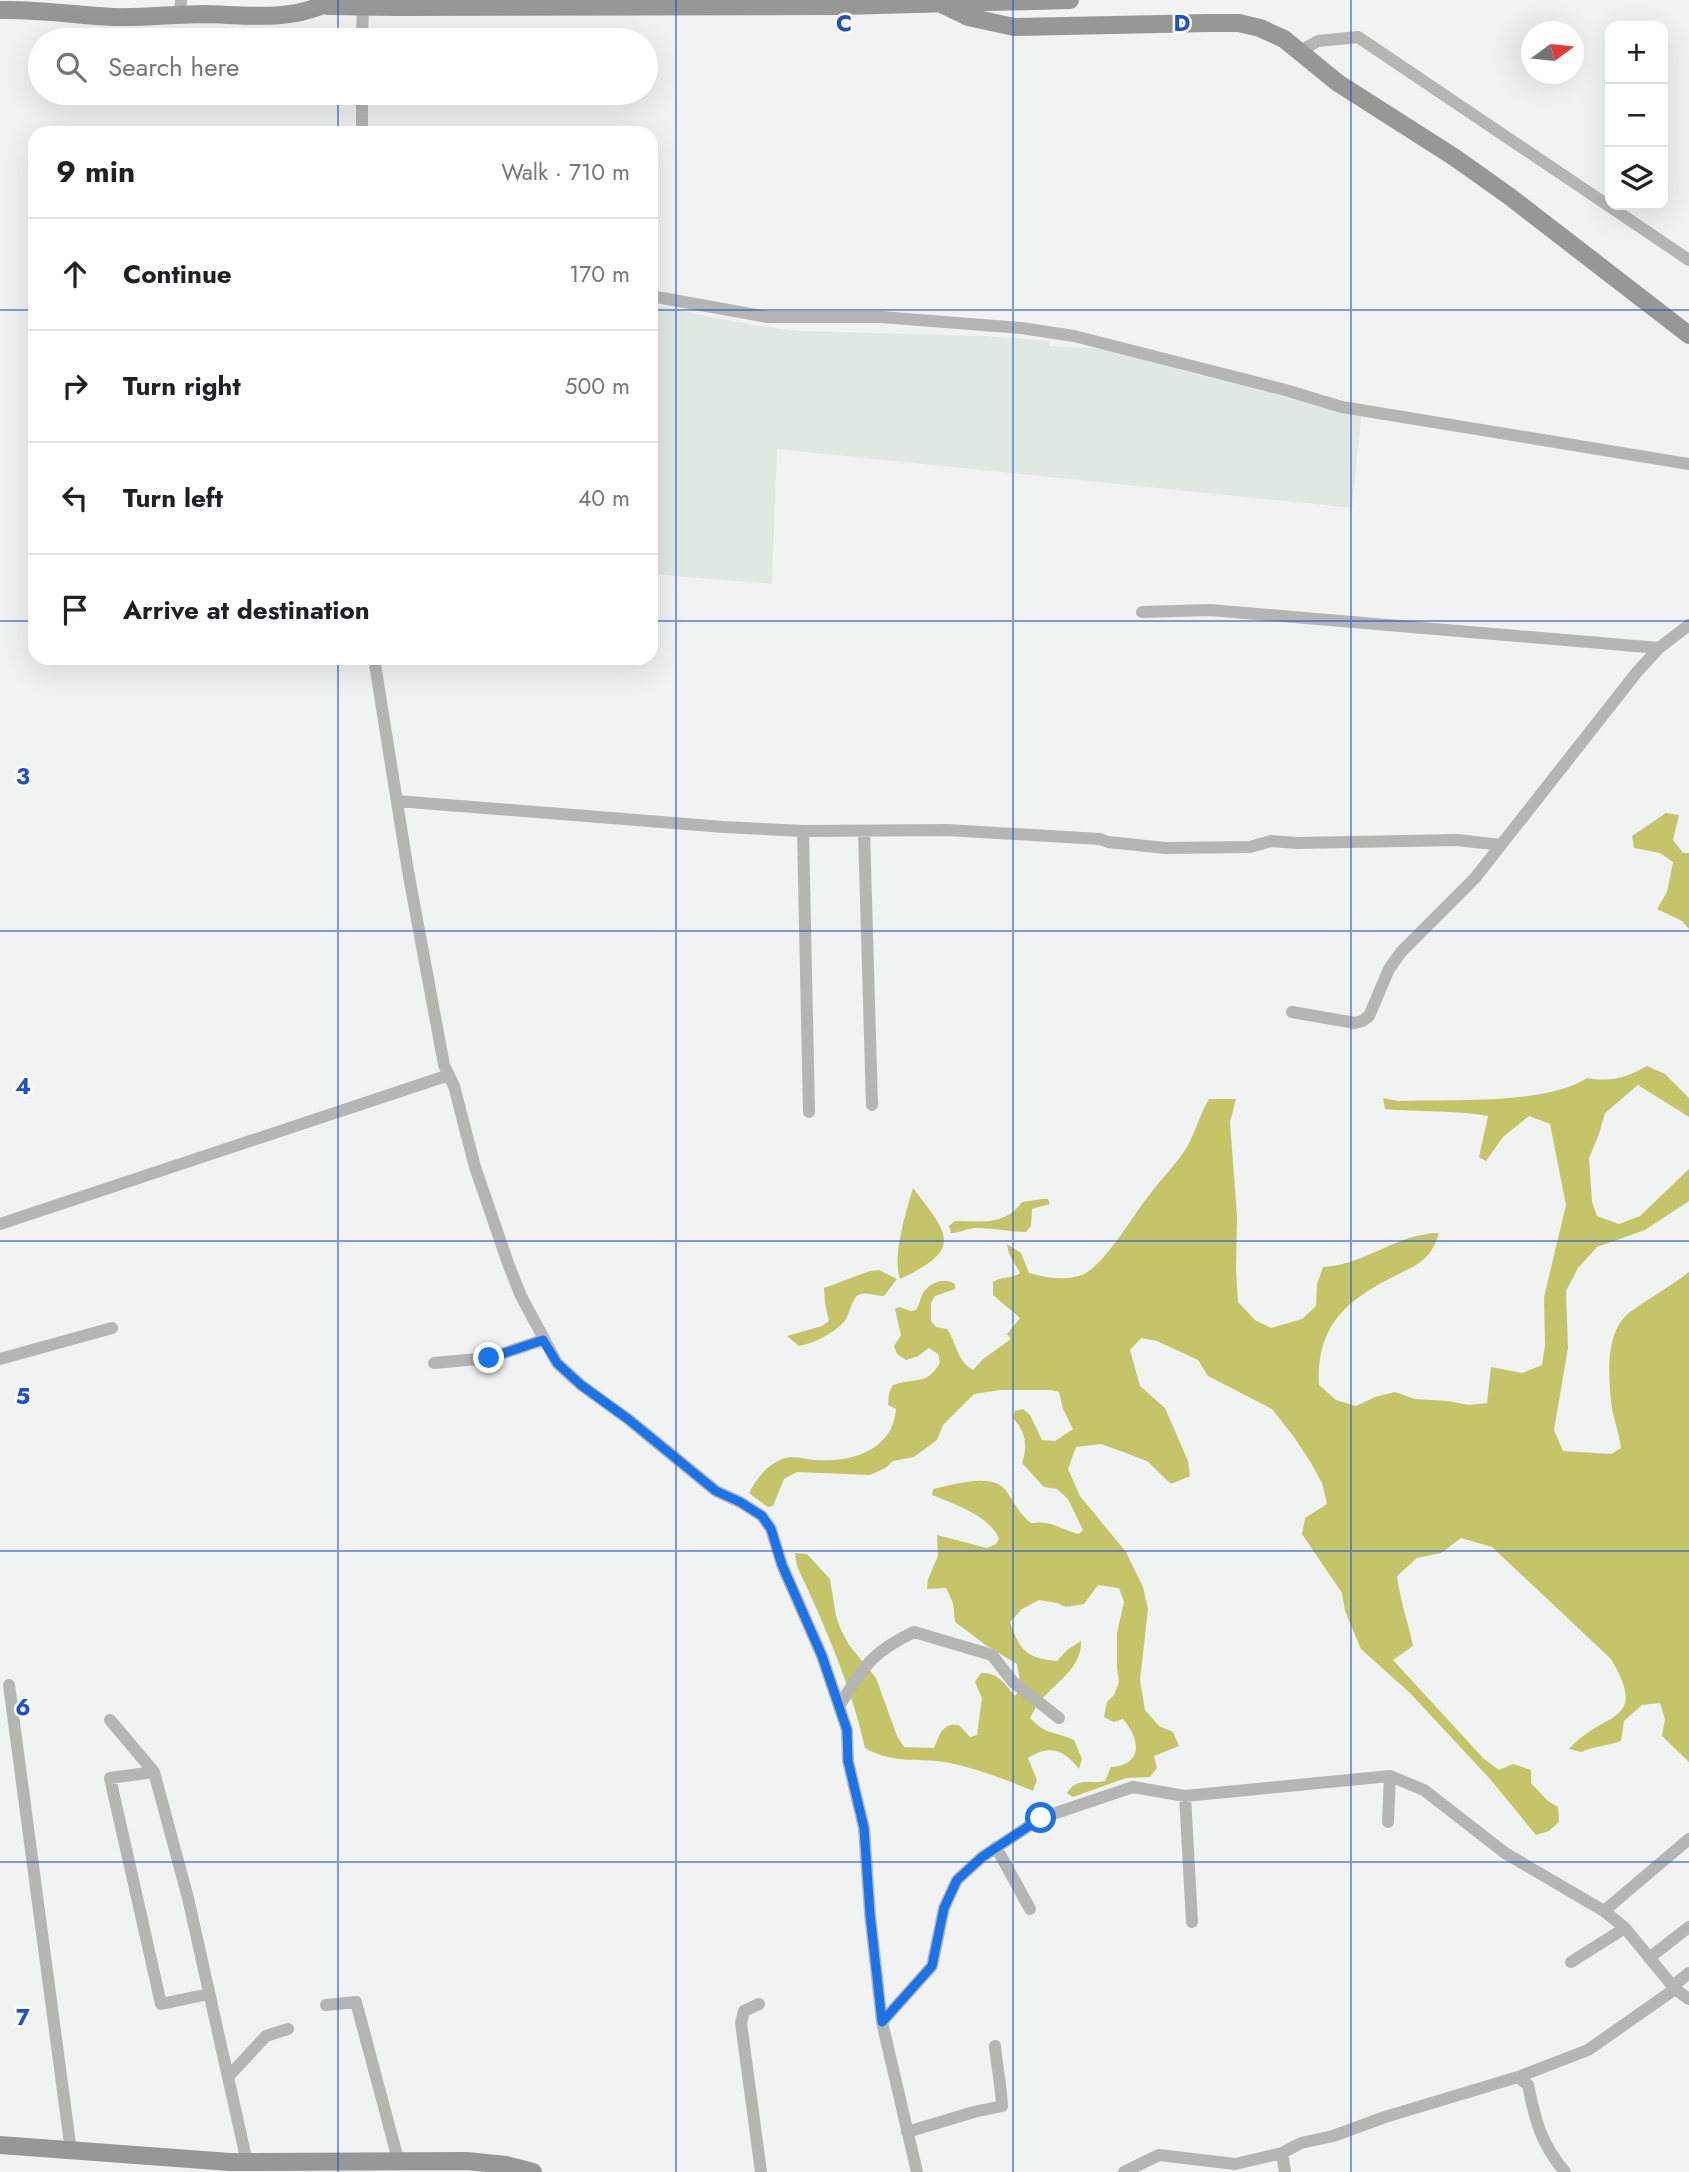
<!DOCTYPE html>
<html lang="en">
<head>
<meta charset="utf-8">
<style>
  body { margin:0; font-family:Jost,sans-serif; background:#f2f2f2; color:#202124 }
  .controls { position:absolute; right:21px; top:21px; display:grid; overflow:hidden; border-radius:14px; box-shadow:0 7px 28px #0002 }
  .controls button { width:63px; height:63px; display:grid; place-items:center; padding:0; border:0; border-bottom:2px solid #e0e0e0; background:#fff; color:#202124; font:35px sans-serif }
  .compass { position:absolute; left:1521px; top:21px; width:63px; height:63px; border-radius:50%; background:#fff; box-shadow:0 7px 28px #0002; rotate:75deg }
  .stop { position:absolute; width:21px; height:21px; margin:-16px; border:5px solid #1a73e8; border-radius:50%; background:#fff }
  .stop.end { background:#1a73e8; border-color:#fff; box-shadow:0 2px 7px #0008 }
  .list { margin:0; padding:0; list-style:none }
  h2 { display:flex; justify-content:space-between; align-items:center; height:91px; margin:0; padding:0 28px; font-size:30px }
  h2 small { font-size:23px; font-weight:400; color:#757577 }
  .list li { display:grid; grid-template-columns:46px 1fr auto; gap:21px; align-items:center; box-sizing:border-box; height:112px; padding:0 28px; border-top:2px solid #e0e0e0 }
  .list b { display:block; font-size:26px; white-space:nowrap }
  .list em { font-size:23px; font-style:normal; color:#757577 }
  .icon { flex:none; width:38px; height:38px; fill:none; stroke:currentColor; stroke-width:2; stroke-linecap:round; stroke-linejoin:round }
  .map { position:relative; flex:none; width:1689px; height:2172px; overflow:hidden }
  .search { position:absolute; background:#fff; box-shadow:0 7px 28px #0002; left:28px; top:28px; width:630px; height:77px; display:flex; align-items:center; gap:18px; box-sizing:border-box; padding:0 24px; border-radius:38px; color:#757577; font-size:26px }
  .panel { position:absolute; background:#fff; box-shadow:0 7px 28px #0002; left:28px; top:126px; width:630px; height:539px; border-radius:21px }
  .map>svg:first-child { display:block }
  .built { fill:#dfe9e1 }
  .green { fill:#c4c568 }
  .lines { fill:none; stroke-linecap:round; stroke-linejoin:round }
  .street { stroke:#b5b6b4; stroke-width:12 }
  .secondary { stroke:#979896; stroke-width:18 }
  .route { stroke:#1a73e8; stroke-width:9 }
  .grid { fill:none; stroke:#1d4ed8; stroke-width:2; stroke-opacity:0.55 }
  .grid-label { font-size:23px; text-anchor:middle; font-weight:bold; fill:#1d4ed8; stroke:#fff; stroke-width:5; stroke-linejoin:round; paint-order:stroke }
</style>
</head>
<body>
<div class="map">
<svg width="1689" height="2172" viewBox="0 0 1689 2172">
  <rect width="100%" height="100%" fill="#f0f3f1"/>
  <!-- built -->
  <path class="built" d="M651,305l102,20 47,6 186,5 64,5 -1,5 57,3 92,26 164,33 -10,100 -575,-59 -5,135 -121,-10z"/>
  <!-- green -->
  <path class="green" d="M1666,813l13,2 -6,25 10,13h6v76l-7,-8 -25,-12 10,-17 6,-30 -13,-9 -26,-5 -2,-12z
    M1647,1066l18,8 24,24v19l-51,-32 -33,28 -6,21 -10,24 3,44 5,14 22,8 21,-8 49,-47v32l-44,29 -48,17 -19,21 -12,23 2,57 -14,82 9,21 48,3 10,-6c-2,-17 -9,-32 -10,-48 -3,-28 -5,-70 19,-88 19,-14 40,-25 59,-40v490l-27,-26 3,-17 -5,-16 -18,2 -18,16 -3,20c-14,5 -27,5 -40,11l-12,-3c34,-39 81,-24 42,-90l-119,-112 -31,-9 -20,15 -24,5 -20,18c3,24 11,46 16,70l-20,14 91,99 15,11 14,-6 18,6v13l17,18 10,6 1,15 -10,9 -13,4 -46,-56 -80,-86 -49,-44 -16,-38 -3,-18 -40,-59 3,-16 22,-14 -5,-21 -11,-20 -17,-26 -22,-28 -64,-33 -10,-16 -41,-19 -16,-3 -11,12 10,36 25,22 23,53 2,15 -19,8 -24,-23 -21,-8 -25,-9 -25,3 -8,22 12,27 46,56 17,35 5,22 -8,71 5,30 14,16 14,6 6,14 -25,10 3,12 -7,9 -24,1 -53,19 -6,-4c11,-17 23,-8 38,-12l6,-14c32,-2 30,-27 12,-48l-9,3 -10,-5 3,-15 7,-7 5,-13 -2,-14v-35l7,-31 -5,-14 -21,-3 -14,19 -18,3 -9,-4 -18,-3 -17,9 -12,13c10,28 15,36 47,39l10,-11 14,-9c1,26 -23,40 -39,58 -5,5 -8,12 -12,19 17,18 22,12 44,22l8,19 -3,10c-15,-19 -29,-25 -51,-11l9,22 -4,11c-26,-11 -55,-22 -83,-28 -30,-6 -55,2 -85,-15 -14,-63 -41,-124 -68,-182l-2,-13 12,1 23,25 6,37 5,14 8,15 27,33 21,58 7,11 30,1c6,-14 8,-25 25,-23l11,12 7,-2 5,-37 -7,-16 6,-9c17,-1 24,11 34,23l6,-8 -4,-24 -30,-18 -32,-24 -2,-19 -7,-15 -19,1 1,-10 10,-23 -1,-21 50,13 9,-4 3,-6c-11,-23 -45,-34 -67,-43l1,-6c20,-4 61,-18 74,3 9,13 11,20 24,31 22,-3 27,6 48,11l4,-4 -15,-31 -11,-10 -13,-2 -22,-24c6,-18 4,-30 -9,-45l2,-7 8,-2 7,6 12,25 13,1 18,-12 -10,-20 -4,-17 -8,-2h-51l-26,4 -31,31 -6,15 -23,17 -21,4 -8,7 -15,7 -73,-3 -13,7 -11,27 -5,1 -19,-14c7,-14 18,-28 33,-34 11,-4 21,0 32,1 36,3 79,-9 82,-51l-8,-4 1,-12 4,-8c22,-8 35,1 47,-23l-2,-8 -9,-6 -11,8 -12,4 -9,-6 -3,-8 7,-11 -6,-26 4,-2 12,4 5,-1c4,-6 4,-12 7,-17 7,-11 22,-16 32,-9v5l-20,7 -4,7v18l5,6 11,2c10,14 9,31 26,41l10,-11 28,-20 -4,-5 13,-16 -27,-23v-13c9,-6 18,-3 27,-9l-11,-19 -2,-10 14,9 8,20c17,5 36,8 53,2 22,-9 50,-58 65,-77 13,-18 28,-32 40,-51 8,-14 13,-33 22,-48h27l-6,23 7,94 -1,54 2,32 17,18 16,8 31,-9 14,-13 1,-22 6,-17c43,-2 74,-34 116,-34 -9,30 -24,32 -50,46 -47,24 -73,51 -70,106l17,15 20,6 19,-9 20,-5 20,7 33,2 21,4 18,-2 4,-36 31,6 20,-8 3,-20 -1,-48 22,-92 -16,-81 -21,-8 -26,21 -17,24 -7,-4 9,-41c-34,-6 -69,-4 -103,-7l-2,-11 15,3c51,-2 148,4 189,-23 25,4 38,0 60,-12z
    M913,1188c36,47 51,61 -13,91 -8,-23 6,-67 13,-91z
    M1043,1199h5l2,5 -18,5 -1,17 -5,6c-16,0 -31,-4 -47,-4 -10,-1 -19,5 -28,5l-2,-7 6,-5c27,0 50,5 67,-19z
    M879,1270l18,9 -13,17c-7,0 -16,-4 -23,-2 -9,1 -11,21 -17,28 -12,12 -29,21 -45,24l-12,-10 35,-10 7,-5 -4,-18 -1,-15 46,-17z"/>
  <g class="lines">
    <!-- street -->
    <path class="street" d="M180,15l1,-15
      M362,40l1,-34
      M1300,51l18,-10 40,-4 331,223
      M362,133v-40
      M651,296l116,21h114l140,11 53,8 208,53 60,18 347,57
      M1142,612l68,-2 449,38
      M374,658l34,213 36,194 10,21 21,81 34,99 12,30 36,67 24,22 47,34 88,72 24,11 22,14 9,13 11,36 40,91 25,74 1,31 16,67 6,86 12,108 35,150
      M397,801l327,26 79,4 144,-1 153,9 8,3 58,6 84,-1 21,-6 26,2 160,-3 44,5
      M803,831l6,281
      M864,831l8,274
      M1292,1012l63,11 7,-2 7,-5 20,-47 12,-17 74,-74 162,-206 22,-24 30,-23
      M0,1224l449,-149
      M0,1359l112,-31
      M434,1363l55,-5 54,-18
      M9,1685l62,466
      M839,1706c25,-39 31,-53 75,-74l78,23 21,27 46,36
      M110,1720l44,52 34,126 59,264
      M154,1772l-44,6 51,226 48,-10
      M1185,1796l7,126
      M1388,1822l2,-46
      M996,1847l34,62
      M1604,1911l85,-72
      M1649,1958l40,-31
      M1571,1962l54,-34
      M1673,1986l16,-13
      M759,2004l-15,7 -3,12 20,149
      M326,2005l30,-3 43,161
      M882,2022l50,-56 12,-58 13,-28 25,-23 59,-39 92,-31 52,9 205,-20 34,14 81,63 99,58 21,17 50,61 14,10
      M228,2077l38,-41 22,-7
      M1518,2077l70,-27 87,-61
      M907,2132l67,-20 28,-6c-1,-21 -5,-39 -7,-60
      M1282,2153l3,19
      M1124,2172l35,-17 76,9 47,-11 19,-10 32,-7 52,-19 133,-40 10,8c7,35 13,59 37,87"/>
    <!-- secondary -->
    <path class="secondary" d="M318,0l10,6 67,1 447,-1 228,-6
      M939,3l29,14 46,10 196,-4h29l21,5 24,11 54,44 116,74 55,39 180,139
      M0,10c38,-1 75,5 114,7 30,1 61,-3 92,-3 39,1 80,7 117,-9
      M0,2145l230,17 237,-1 39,4 27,7"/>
  </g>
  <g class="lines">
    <!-- route -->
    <path class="route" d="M489,1358l54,-18 14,23 24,22 47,34 88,72 24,11 22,14 9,13 11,36 40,91 25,74 1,31 16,67 6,86 12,108 50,-56 12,-58 13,-28 25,-23 59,-39"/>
  </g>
  <!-- grid -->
  <path class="grid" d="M338,0v40M676,0v2172M1013,0v2172M1351,0v2172M338,93v40M0,310h35M651,310h1038M0,621h35M651,621h1038M338,658v1514M0,931h1689M0,1241h1689M0,1551h1689M0,1862h1689"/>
  <g class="grid-label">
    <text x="844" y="31">C</text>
    <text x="1182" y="31">D</text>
    <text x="23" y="784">3</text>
    <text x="23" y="1094">4</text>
    <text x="23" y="1404">5</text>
    <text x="23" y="1715">6</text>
    <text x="23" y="2025">7</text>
  </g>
</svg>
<div class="controls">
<button>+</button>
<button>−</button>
<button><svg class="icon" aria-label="layers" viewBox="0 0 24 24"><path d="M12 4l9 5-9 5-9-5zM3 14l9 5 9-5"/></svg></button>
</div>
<svg class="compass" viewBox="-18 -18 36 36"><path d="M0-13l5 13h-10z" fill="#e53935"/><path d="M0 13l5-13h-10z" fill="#757577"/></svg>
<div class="stop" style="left:1041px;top:1818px"></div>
<div class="stop end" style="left:489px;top:1358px"></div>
<div class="search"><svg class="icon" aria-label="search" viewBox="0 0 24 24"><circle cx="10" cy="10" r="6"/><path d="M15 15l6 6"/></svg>Search here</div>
<section class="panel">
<h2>9 min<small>Walk · 710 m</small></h2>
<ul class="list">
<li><svg class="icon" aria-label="ahead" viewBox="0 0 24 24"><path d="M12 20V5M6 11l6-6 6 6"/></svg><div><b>Continue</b></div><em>170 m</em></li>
<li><svg class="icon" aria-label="right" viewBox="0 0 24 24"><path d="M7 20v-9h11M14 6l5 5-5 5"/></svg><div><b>Turn right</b></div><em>500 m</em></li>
<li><svg class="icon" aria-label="left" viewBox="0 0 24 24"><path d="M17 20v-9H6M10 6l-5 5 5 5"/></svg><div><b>Turn left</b></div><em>40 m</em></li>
<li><svg class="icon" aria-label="arrive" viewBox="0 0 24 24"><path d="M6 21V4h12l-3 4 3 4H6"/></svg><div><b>Arrive at destination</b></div></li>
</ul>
</section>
</div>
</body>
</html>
